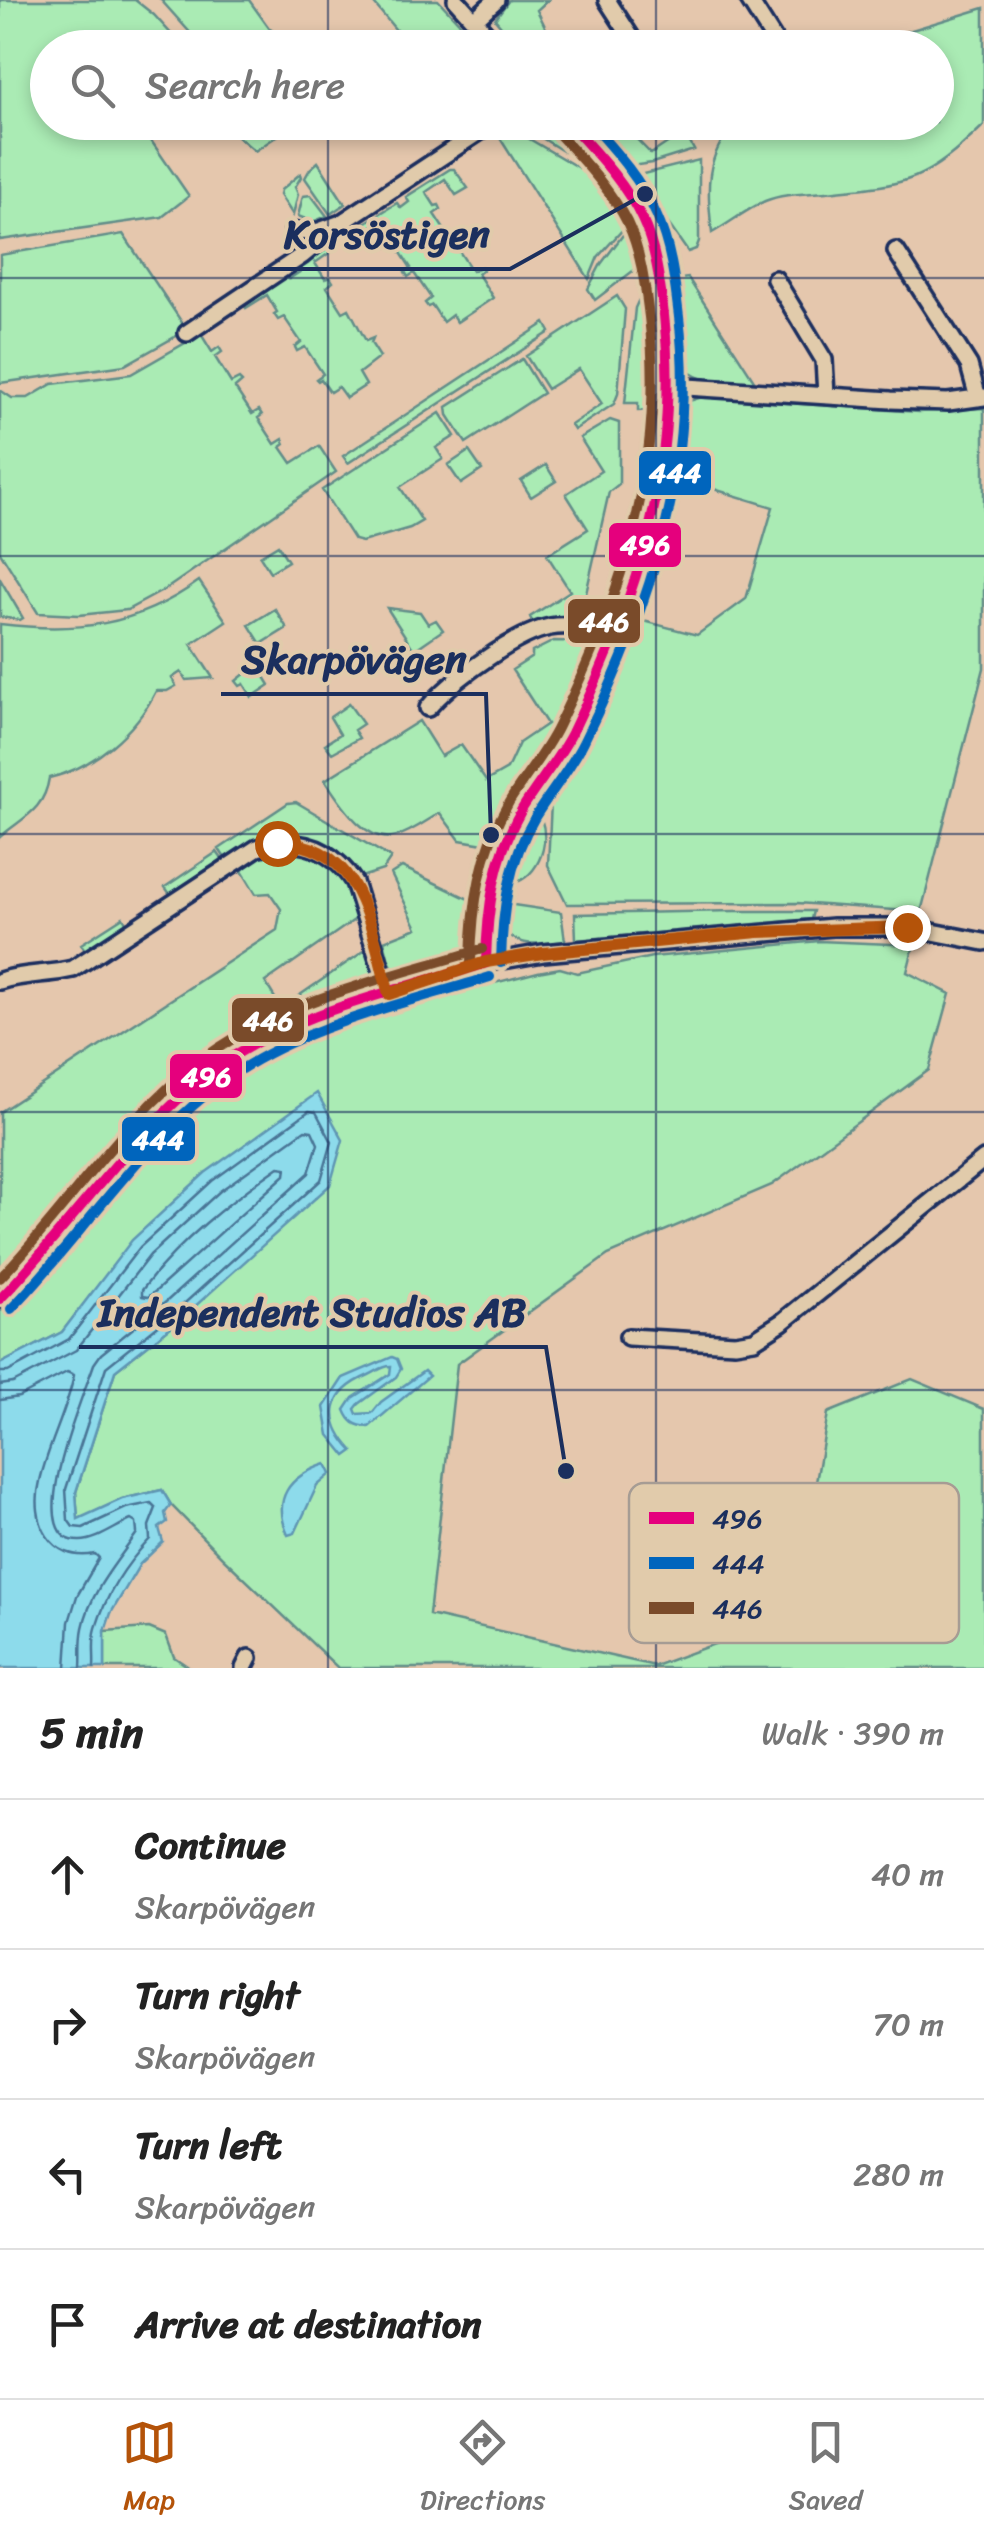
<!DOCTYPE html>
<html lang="en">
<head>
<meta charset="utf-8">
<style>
  body { margin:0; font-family:Sriracha,sans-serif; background:#f2f2f2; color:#222 }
  .stop { position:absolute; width:30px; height:30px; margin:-22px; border:8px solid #b45309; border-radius:50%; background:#fff }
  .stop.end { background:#b45309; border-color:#fff; box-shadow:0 2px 10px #0008 }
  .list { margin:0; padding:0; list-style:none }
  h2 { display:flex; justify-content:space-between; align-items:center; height:130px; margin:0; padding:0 40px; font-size:42px }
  h2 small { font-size:32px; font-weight:400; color:#767676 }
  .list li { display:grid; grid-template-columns:65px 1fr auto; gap:30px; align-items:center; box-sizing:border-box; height:150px; padding:0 40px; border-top:2px solid #e0e0e0 }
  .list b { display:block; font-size:38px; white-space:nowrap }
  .list p { margin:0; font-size:32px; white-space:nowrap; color:#767676 }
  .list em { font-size:32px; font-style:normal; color:#767676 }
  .icon { flex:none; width:55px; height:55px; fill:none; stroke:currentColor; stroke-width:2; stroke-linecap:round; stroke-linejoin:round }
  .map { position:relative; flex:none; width:984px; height:1668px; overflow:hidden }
  .search { position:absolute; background:#fff; box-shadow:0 5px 15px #0003; left:30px; right:30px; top:30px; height:110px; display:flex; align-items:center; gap:25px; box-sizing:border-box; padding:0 35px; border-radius:55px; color:#767676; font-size:38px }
  .sheet { height:730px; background:#fff }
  nav { display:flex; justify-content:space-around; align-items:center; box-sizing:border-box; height:140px; border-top:2px solid #e0e0e0; background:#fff; font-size:28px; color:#767676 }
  nav a { display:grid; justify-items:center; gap:5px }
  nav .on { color:#b45309 }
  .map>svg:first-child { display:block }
  .green { fill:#aaebb4; stroke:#628d89; stroke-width:2.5 }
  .water { fill:#8ddbeb; stroke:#5f96b3; stroke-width:2.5 }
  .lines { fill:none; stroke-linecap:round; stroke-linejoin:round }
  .shore { stroke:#497496; stroke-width:2.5 }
  .minor-casing { stroke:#1b2f5e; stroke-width:22 }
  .minor { stroke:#e1cbab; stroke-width:15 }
  .bus-1-casing { stroke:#e1cbab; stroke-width:18 }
  .bus-2-casing { stroke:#e1cbab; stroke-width:18 }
  .bus-3-casing { stroke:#e1cbab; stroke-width:18 }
  .bus-1 { stroke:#e5007d; stroke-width:10 }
  .bus-2 { stroke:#0065bd; stroke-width:10 }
  .bus-3 { stroke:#7a4b2a; stroke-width:10 }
  .route { stroke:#b45309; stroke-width:12 }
  .grid { fill:none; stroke:#1b2f5e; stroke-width:2.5; stroke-opacity:0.55 }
  .key { fill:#e1cbab; stroke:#a69c94; stroke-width:2.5 }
  .key-label { font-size:28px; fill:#1b2f5e }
  .leader { fill:none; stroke:#1b2f5e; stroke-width:4 }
  .callout-dot { fill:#1b2f5e; stroke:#e1cbab; stroke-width:4 }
  .callout-label { font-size:40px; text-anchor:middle; font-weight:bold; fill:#1b2f5e; stroke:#e1cbab; stroke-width:8; stroke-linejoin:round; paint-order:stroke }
  .line-badge { stroke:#e1cbab; stroke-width:4 }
  .badge-label { font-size:28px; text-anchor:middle; font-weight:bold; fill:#fff }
</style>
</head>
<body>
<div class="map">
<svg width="984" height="1668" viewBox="0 0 984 1668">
  <rect width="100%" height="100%" fill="#e5c7ad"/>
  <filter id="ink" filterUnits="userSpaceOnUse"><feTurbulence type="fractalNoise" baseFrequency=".01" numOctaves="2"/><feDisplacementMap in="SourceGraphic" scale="20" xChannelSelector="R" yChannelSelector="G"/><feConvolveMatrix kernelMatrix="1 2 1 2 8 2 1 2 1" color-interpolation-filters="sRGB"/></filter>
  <g filter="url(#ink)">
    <!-- green -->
    <path class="green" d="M0,0h135l19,15 29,32 -135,1v74l91,1 50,73 -27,21 -162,23z
      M161,0h88l20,28 21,19h-87z
      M371,0h67l44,47h-72z
      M509,0h39l-11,10 18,37h-36l-24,-28z
      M984,8v117c-61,59 -75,59 -158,67 -20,2 -42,1 -61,9 -18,8 -35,22 -53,32 -5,-45 -8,-75 23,-110l201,-1v-74l-80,-1z
      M238,123h43l5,7 -31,21 -19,-16 7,-4z
      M518,123h34l36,41 -3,1z
      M587,123h34l30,31 33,-22 10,18 -42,13 -28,4z
      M509,127l73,43 41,51 1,7 -26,29 -9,22 -91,-144z
      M699,160v81l-3,8 -8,3 -53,-76z
      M318,162l27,42 -15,10 -25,-36 5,-9z
      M450,169h4l14,19 -12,7 -11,-16 -19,13 9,14 4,-1 2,4 -7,5 17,26 7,-4 3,4 -6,5 17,26 9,-4 2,3 -5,4 15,24 -36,24 -5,-7 -9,7 -11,-17 -4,2 -3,-4 6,-5 -17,-25 -6,4 -3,-5 6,-4 -17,-26 -7,5 -4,-5 4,-3 -10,-16 -17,10 -3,-5 40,-25 4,5 8,-6 -3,-5z
      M300,174l1,3 -6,10 3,7 -5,21 -13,-20 1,-5z
      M311,195l16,21 -14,6 -15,-6 5,-20z
      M629,227l15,24 2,10 -51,39 -7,-11 13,-25z
      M123,234l64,96 -62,35 -125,18v-128z
      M330,242l5,7 -20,14 10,16 5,-2 3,5 -6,5 16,25 6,-3 17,32 7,-3 -2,5 9,14 -21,16 7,12 -20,13 -8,-11 -8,5 -9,-13 -3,2 -2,-2 7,-5 -18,-27 -8,4 -2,-4 6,-5 -17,-25 -6,3 -4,-6 3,-2 -10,-17 -21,13 -5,-8 43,-28 5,7 12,-8 -4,-8z
      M688,278l69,107c-23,-2 -55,1 -72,-17l-13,-88z
      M651,288l9,73 -4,49 -18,1v-8h-13l10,-95 5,-11z
      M617,296l8,13 -7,85 -4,10 -40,26 -3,-5 31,-21 -23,-35 -32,20 -21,-33z
      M545,323l5,9 -202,131 -5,-7z
      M201,334l11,18 7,-5 3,5 -7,5 16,26 8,-4 3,3 -7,6 17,26 7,-4 3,5 -4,3 17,26 8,-5 2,5 -4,3 11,16 27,-17 17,26 -170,117 -39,21 -48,5 -41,-2 -38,-61v-162l12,8h16l24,-14 79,-10z
      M522,359l21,34 -77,50 -18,-28 -1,-8z
      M702,397l217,15 65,-4v260l-63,244 -124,-9 -230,1 -19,-39 3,-63 30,-48 52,-124 11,-9 53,14 49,-36 27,-92 -79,-24 -21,-2 5,-69 8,-10z
      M440,413l15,23 -19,12 7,11 -43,28 22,34 -12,7 -48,14 -8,-2 -32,-50z
      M610,420l9,3v61l-10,8 -29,128 -47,3 -3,-6 40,-26 -23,-36 41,-26 -22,-35 35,-23 -21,-33z
      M469,451l13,19 -21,14 -13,-19z
      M546,465l10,16 -25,16 -10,-16z
      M278,545l10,16 -18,11 -10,-16z
      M0,579l23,39 -3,2 -20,-3z
      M199,581l27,40 -35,23 22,34 -27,2 -5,-8 -9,6 4,8 -9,5h-11c-20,40 -62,77 -107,87 -5,33 -26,39 -49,59v-213c76,9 136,3 199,-43z
      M387,608l33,4 8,12 8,-4 7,10 -29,20z
      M275,609l12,19 -26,16 -12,-19z
      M554,641l35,1 13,5 -47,94 -35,39 -36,64 -24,-4 -20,-27c-13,7 -28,19 -43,23 -31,10 -58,-35 -72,-56l94,-59 22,35 20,-11 25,36 21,-12 12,-26 28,-19 -35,-54 20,-13v-5z
      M257,664l13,21 -18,12 -8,-13 -4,2 -4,-5z
      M349,704l14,20 -9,6 5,8 -27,15 -7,-9 15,-10 -10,-17z
      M296,802l95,56 -8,12 -25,8c-37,-55 -81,-46 -133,-20l-6,-9 69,-46z
      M541,818c10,28 -4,63 -35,67l30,-65z
      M278,849c50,3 65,22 79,69l-92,64 16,26 86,-59 5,18 -2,16 -13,7 -48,13 -60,29 -56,35 -56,57 -137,156v-168l277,-182 4,-21 -11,-16 -14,1 -14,-23 14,-15z
      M217,852l5,7 -52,35 -5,-7z
      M402,867l77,37 -11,47 -29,16 -39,13 -11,-19 -5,-20 33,-13 -26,-54z
      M500,903l61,9 4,29c-27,3 -50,9 -65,-18z
      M735,911h78l-2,8 -235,21 -1,-26z
      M123,917l4,7 -42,26 -4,-6z
      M819,941l95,4 -7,27 43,22 -21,76 -157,115 -164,70 -151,109 -28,251 226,51 138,-51 35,-202 84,-34 72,30v259h-646l-116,-111 -51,-52 -9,-15 -40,9 -44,21 -2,-28 39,-121 67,-53 52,-49 -29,-96 -72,67 -71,92 -62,32v-52l180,-201 37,-32 71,-39 73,-23 177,-45 22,-4 17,5 75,-16z
      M149,1628l17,7 8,22 16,11h-85v-37z"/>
    <!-- water -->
    <path class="water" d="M317,1093l26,47 -13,45 -148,133 -67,53 -39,121 2,27 44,-20 40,-9 9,15 -6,8 2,9 -8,6 4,14 -23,22 -29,49 -6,18v37h-105v-304l62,-32 70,-92 73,-67z
      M392,1357l5,2 4,10 -5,8 -37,27 -4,5 2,5 15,-1 9,-11 43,-31 5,5 -60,51c-14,-1 -19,-5 -24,-17l8,-12 37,-24 1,-8c-9,0 -13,5 -22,9 -40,17 -46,44 -16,76l-7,5 -17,-21 -5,-28 19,-29z
      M326,1464l5,10 -14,12 -22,47 -7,2c-16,-36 0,-59 38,-71z"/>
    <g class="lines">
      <!-- shore -->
      <path class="shore" d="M279,1167l7,1 -1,7 -128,115 -9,7 -6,-1v-6c37,-49 87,-88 137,-123z
        M0,1372h8l61,-33 71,-92 72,-66 97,-70 7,1 16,30 -11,38 -145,131 -70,56 -40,122 2,31 5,7 10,1 43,-20 25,-5 5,5 -7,18 1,13c-24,25 -44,56 -54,89 -4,13 -1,27 -2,40
        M0,1385l13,-2 63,-33 74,-95 70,-64 85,-61 7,1 6,13 -9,29 -142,128 -66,53 -7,10c-9,28 -75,178 -14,177 17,0 36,-15 51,-21l5,3 1,10c-21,30 -47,59 -54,95 -3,14 -1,27 -2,40
        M0,1400l19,-3 48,-25 7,3c-7,36 -26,70 -34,106 -10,40 10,82 55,73l4,4 -22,38 -8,26 -3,46"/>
      <!-- minor casing -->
      <g class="minor-casing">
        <path id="minor" d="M456,0l43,48
          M607,0l31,48
          M749,0l24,38
          M474,20l22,-20
          M293,232l26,-1 22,-8 153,-101
          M896,251l73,114 9,33
          M775,279l49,81 2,35
          M187,333l116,-78 28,-23
          M671,386l220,14 57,2 36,-5
          M428,708c22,-26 88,-75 122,-81 23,-4 46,3 69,8
          M486,963c0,-54 7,-106 36,-153 16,-26 36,-48 49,-76 69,-139 118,-279 91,-436 -4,-26 -9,-56 -20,-80 -17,-35 -48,-67 -74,-96
          M0,981c24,-8 48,-6 73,-12l184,-121c40,-11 73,-2 97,34l35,112
          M0,1299l177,-198 63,-49 62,-30 184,-59 57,-10 290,-26h74l77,15
          M628,1337l107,6 19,-3 28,-18 202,-163
          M244,1668l5,-10"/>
      </g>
      <!-- minor -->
      <use href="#minor" class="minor"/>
      <!-- bus-1 casing -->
      <g class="bus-1-casing">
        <path id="bus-1" d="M486,963c1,-54 8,-106 36,-154 16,-26 36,-49 50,-76 65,-135 109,-266 92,-418 -4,-32 -8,-67 -22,-96 -17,-37 -47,-67 -74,-97
          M0,1299c72,-74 129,-165 212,-228 78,-59 182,-79 274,-108"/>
      </g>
      <!-- bus-2 casing -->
      <g class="bus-2-casing">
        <path id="bus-2" d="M501,963c1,-51 7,-101 34,-146 16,-26 36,-49 49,-76 66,-134 113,-273 95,-424 -4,-34 -8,-71 -23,-103 -15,-35 -42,-64 -67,-92
          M11,1309c78,-79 140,-186 237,-244 73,-44 162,-63 242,-88"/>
      </g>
      <!-- bus-3 casing -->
      <g class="bus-3-casing">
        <path id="bus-3" d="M471,963c1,-57 9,-111 38,-161 16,-26 36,-49 49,-76 64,-130 108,-263 91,-409 -4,-32 -8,-66 -22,-95 -17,-34 -45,-62 -70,-90
          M0,1278c69,-71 123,-160 204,-220 80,-59 184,-80 278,-109"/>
      </g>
      <!-- bus-1 -->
      <use href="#bus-1" class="bus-1"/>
      <!-- bus-2 -->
      <use href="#bus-2" class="bus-2"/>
      <!-- bus-3 -->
      <use href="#bus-3" class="bus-3"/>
    </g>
  </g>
  <g class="lines" filter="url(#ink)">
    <!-- route -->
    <path class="route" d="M277,843c85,-2 94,86 112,151l97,-32 57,-9 215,-21 149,-5"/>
  </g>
  <!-- grid -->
  <path class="grid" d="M328,0v48M656,0v48M328,122v1546M656,122v1546M0,278h984M0,556h984M0,834h984M0,1112h984M0,1390h984"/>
  <!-- legend -->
  <rect x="629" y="1483" width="330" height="160" rx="15" class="key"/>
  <rect x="649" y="1512" width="45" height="12" fill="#e5007d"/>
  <rect x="649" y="1557" width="45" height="12" fill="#0065bd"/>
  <rect x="649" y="1602" width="45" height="12" fill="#7a4b2a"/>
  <g class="key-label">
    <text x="712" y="1528">496</text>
    <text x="712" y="1573">444</text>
    <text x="712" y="1618">446</text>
  </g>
  <!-- callouts -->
  <path class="leader" d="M645 194L510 269H264M491 835L486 694H221M566 1471L546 1347H79"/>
  <g class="callout-dot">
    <circle cx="645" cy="194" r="10"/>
    <circle cx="491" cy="835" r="10"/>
    <circle cx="566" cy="1471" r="10"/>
  </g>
  <g class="callout-label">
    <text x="387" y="248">Korsöstigen</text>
    <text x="354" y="673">Skarpövägen</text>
    <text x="312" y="1326">Independent Studios AB</text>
  </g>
  <g class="line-badge">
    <rect x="637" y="449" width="76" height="48" rx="10" fill="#0065bd"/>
    <rect x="607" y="521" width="76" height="48" rx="10" fill="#e5007d"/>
    <rect x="566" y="597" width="76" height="48" rx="10" fill="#7a4b2a"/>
    <rect x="230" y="996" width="76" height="48" rx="10" fill="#7a4b2a"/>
    <rect x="168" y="1052" width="76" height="48" rx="10" fill="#e5007d"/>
    <rect x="120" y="1115" width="77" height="48" rx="10" fill="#0065bd"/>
  </g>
  <g class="badge-label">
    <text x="675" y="482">444</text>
    <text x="645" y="554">496</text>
    <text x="604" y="631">446</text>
    <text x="268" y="1030">446</text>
    <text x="206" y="1086">496</text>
    <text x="158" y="1149">444</text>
  </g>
</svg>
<div class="stop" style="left:277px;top:843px"></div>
<div class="stop end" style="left:907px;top:927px"></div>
<div class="search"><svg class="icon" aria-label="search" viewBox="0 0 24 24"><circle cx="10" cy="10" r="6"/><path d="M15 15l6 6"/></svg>Search here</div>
</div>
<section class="sheet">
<h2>5 min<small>Walk · 390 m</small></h2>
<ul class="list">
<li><svg class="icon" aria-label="ahead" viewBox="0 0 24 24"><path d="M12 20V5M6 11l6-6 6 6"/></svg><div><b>Continue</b><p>Skarpövägen</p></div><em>40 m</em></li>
<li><svg class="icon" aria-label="right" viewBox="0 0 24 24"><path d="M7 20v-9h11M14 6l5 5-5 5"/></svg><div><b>Turn right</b><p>Skarpövägen</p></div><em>70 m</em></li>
<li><svg class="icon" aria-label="left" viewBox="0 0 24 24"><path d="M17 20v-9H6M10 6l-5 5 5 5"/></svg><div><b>Turn left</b><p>Skarpövägen</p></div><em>280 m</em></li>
<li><svg class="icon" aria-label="arrive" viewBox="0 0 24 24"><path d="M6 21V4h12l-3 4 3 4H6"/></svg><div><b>Arrive at destination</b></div></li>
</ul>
</section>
<nav>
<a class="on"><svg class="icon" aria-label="map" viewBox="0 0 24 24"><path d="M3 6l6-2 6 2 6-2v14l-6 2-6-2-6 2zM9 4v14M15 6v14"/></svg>Map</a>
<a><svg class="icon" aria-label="directions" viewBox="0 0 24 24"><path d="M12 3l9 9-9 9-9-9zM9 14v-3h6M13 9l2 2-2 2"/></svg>Directions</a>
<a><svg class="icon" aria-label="saved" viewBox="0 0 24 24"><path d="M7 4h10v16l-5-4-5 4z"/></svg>Saved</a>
</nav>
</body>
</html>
